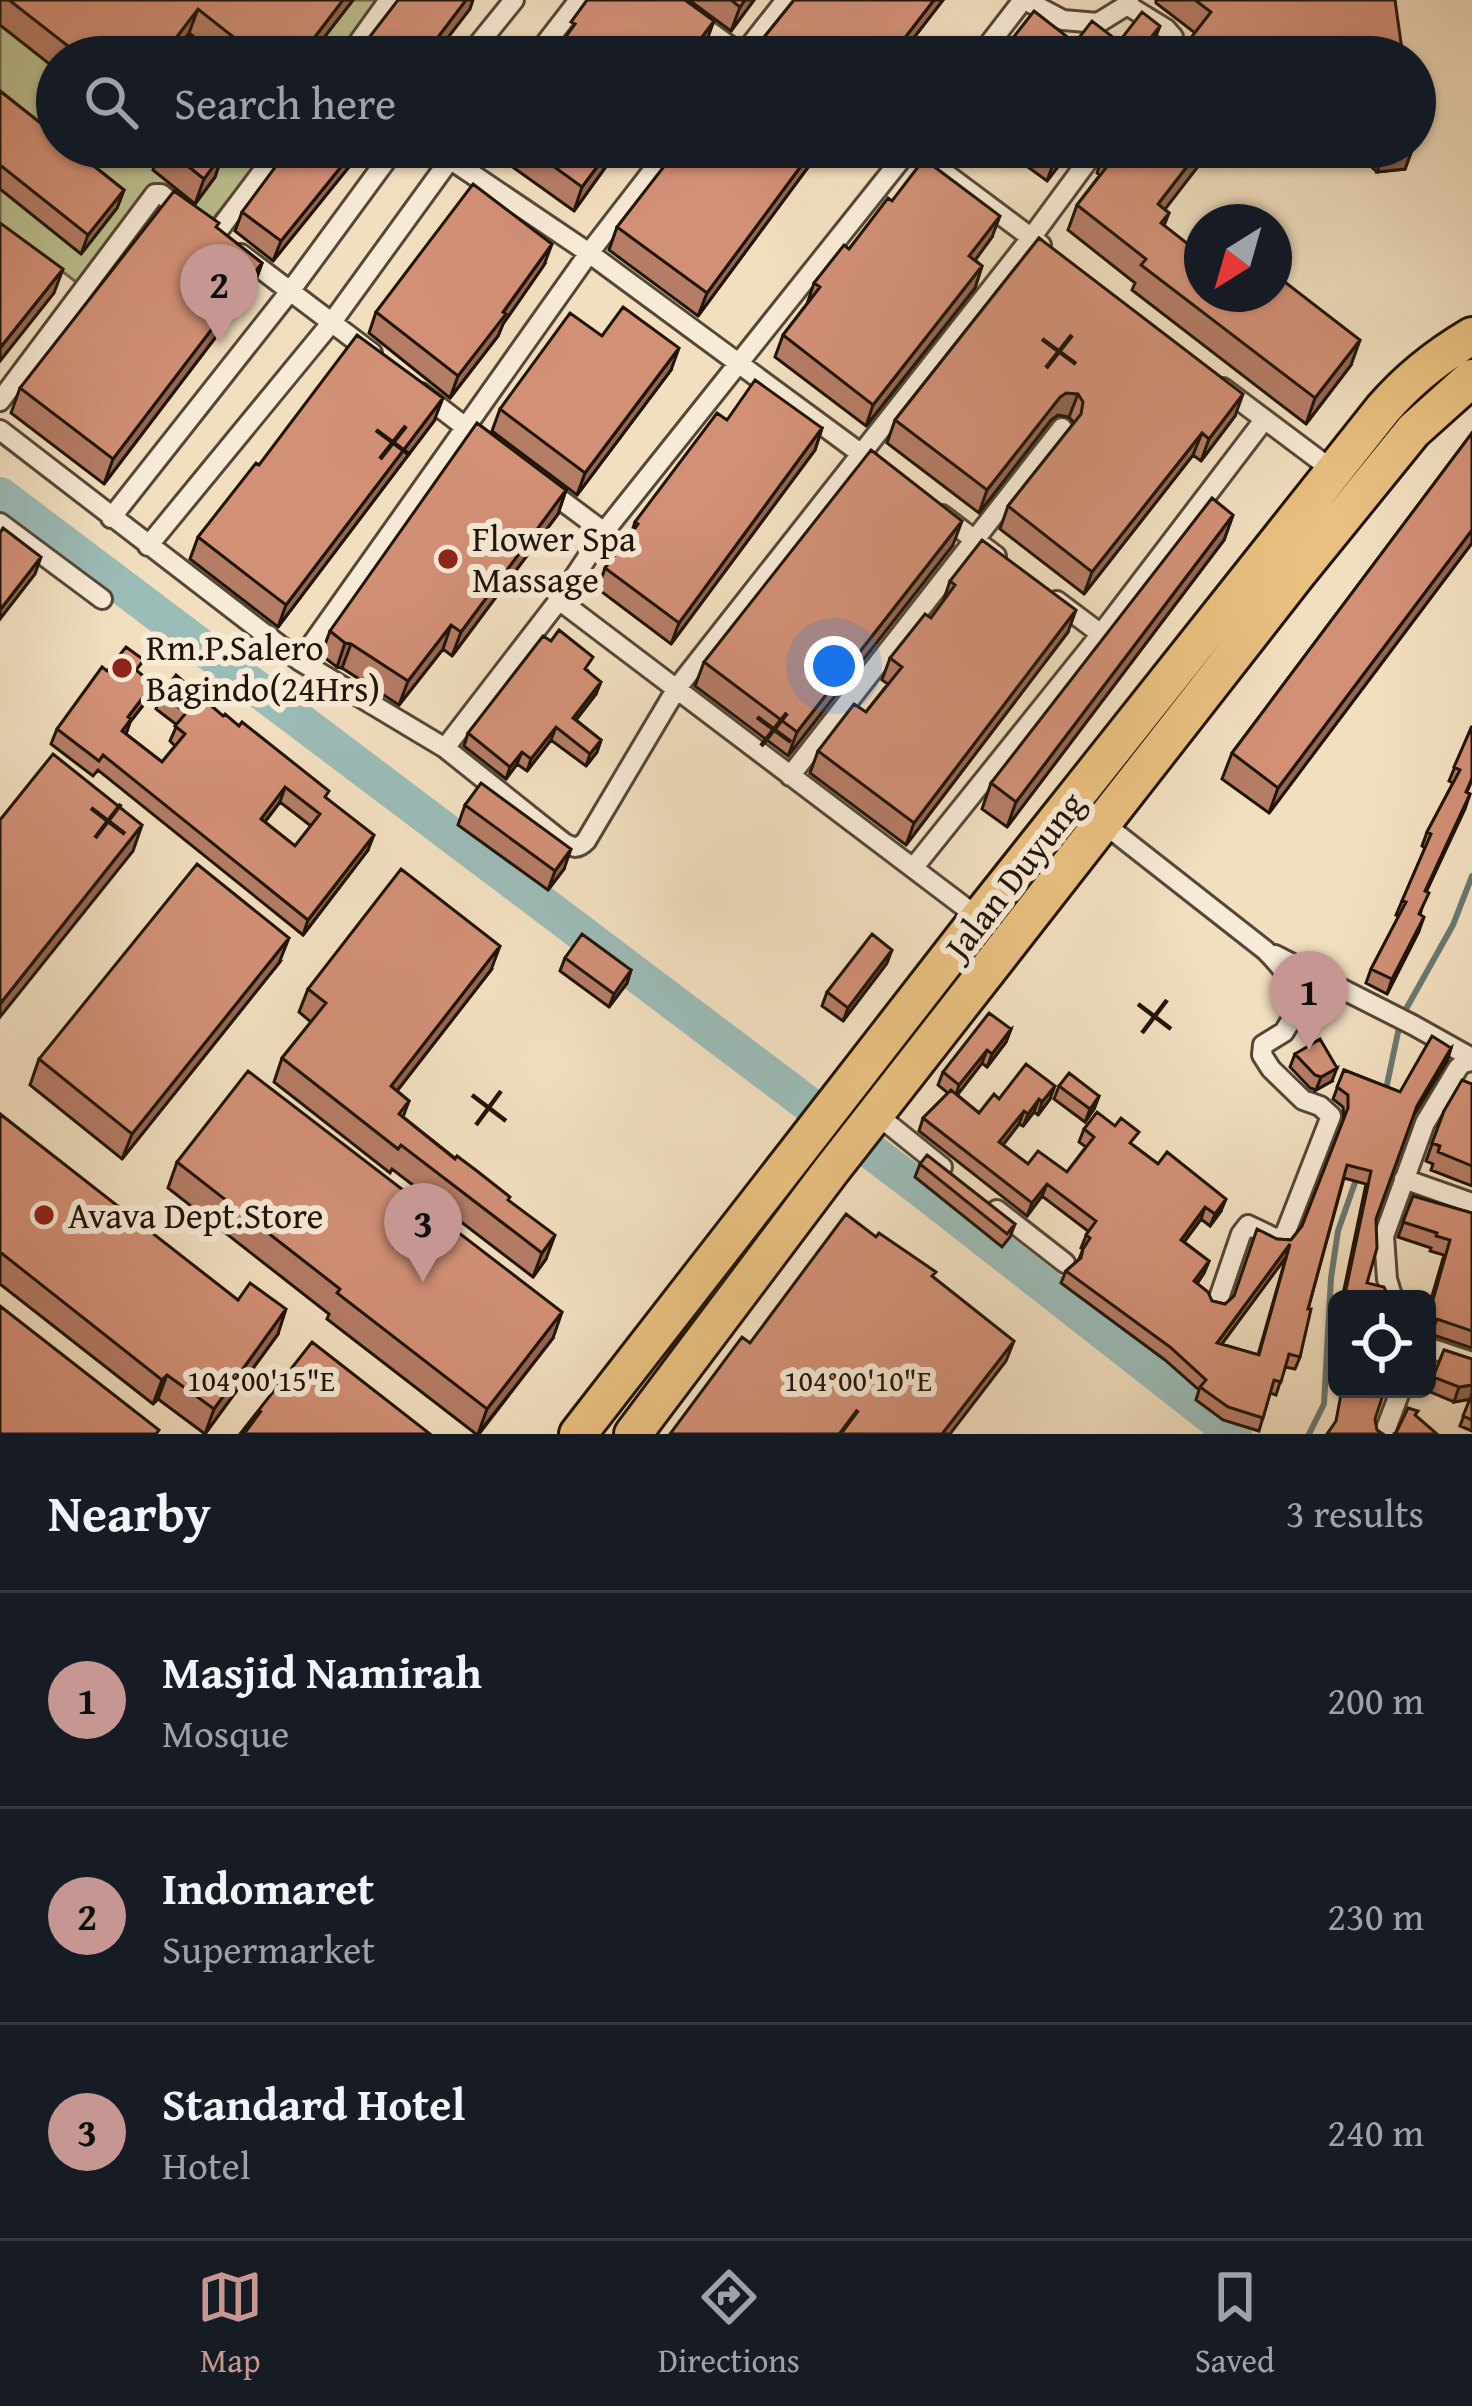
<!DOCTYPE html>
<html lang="en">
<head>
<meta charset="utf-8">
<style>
  body { margin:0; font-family:"Gentium Book Plus",serif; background:#242831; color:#f1f3f6 }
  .controls { position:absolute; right:36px; bottom:36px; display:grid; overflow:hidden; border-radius:18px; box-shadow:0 3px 9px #0004 }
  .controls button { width:108px; height:108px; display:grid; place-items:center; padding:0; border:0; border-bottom:3px solid #363941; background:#171b24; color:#f1f3f6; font:60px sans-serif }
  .compass { position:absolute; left:1184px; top:204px; width:108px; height:108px; border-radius:50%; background:#171b24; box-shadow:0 3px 9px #0004; rotate:217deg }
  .you { position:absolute; left:834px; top:666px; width:42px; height:42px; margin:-30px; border:9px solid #fff; border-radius:50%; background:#1a73e8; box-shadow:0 0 0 18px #1a73e833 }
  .badge { display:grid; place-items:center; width:78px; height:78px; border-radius:50%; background:#c59692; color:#111; font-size:39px; font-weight:700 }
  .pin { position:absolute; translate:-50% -99px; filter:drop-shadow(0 3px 6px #0008) }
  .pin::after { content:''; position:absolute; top:63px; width:42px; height:36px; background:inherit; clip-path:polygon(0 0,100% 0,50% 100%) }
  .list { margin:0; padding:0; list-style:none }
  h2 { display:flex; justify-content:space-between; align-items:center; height:156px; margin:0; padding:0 48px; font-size:51px }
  h2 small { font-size:39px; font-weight:400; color:#9ea1a6 }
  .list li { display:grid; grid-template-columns:78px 1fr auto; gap:36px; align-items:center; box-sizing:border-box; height:216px; padding:0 48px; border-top:3px solid #363941 }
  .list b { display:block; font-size:45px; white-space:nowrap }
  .list p { margin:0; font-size:39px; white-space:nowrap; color:#9ea1a6 }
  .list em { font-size:39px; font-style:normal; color:#9ea1a6 }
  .icon { flex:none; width:66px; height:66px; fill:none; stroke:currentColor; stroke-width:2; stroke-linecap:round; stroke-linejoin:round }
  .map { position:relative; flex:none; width:1472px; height:1434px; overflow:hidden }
  .search { position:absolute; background:#171b24; box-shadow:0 3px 9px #0004; left:36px; right:36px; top:36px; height:132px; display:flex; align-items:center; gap:30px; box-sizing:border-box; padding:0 42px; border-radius:66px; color:#9ea1a6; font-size:45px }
  .sheet { height:804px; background:#171b24 }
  nav { display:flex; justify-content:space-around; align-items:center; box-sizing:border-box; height:168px; border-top:3px solid #363941; background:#171b24; font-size:33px; color:#9ea1a6 }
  nav a { display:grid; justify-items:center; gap:6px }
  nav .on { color:#c59692 }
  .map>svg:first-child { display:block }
  .green { fill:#bdc191; stroke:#6f6a4e; stroke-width:3 }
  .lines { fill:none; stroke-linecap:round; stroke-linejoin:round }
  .stream { stroke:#6b7972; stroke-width:6 }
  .river { stroke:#9cbcb8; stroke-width:36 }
  .street-casing { stroke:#554738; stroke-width:24 }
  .highway-casing { stroke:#21140a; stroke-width:42 }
  .street { stroke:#f7ead6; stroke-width:18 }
  .highway { stroke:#e9c080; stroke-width:36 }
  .wall { fill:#b57c66; stroke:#21140a; stroke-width:3; fill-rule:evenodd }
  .shaded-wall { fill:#936553; stroke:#21140a; stroke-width:3 }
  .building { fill:#d29077; stroke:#21140a; stroke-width:3; fill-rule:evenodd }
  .ticks { fill:none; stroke:#21140a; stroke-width:4.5 }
  .poi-dot { fill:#8f2418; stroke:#f7ead6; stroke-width:4.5 }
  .labels { text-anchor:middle; stroke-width:12; stroke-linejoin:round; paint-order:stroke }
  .poi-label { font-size:36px; fill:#21140a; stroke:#f7ead6; text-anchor:start }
  .street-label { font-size:36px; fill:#21140a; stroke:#f7ead6 }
  .ticks-label { font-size:30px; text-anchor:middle; fill:#21140a; stroke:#f7ead6; stroke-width:12; stroke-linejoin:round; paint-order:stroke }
</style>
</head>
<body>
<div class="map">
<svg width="1472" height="1434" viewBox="0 0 1472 1434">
  <rect width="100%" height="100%" fill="#f2dfc0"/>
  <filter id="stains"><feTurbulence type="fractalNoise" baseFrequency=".00167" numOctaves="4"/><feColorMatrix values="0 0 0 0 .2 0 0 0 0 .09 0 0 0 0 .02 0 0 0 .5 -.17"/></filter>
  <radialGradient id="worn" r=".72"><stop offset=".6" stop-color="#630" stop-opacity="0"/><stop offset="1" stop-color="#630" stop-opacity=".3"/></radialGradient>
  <!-- green -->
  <path class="green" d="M0,0h392l-47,57h-288v90h215l-69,84 -45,-29 -66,92 -92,-70z"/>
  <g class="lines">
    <!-- stream -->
    <path class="stream" d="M1385,1094l16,-76 52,-93 19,-49
      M1309,1434l15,-30 7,-126 7,-47 20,-57"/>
    <!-- river -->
    <path class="river" d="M0,495l921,694 313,245"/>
    <!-- street casing -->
    <g class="street-casing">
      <path id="street" d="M666,0l76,55
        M1025,0l38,20 35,3 29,-18 2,-5
        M1127,5l39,24 7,8v9l-8,11
        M348,57l41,-57
        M468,57l46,-57
        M535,57l44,-57
        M741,57l45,-57
        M979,57l44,-57
        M432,147l157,106 278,205
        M910,147l131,98
        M215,235l66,-88
        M241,254l131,99
        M1223,388l112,84
        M421,393l69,53
        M0,401l155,-207h6l24,19
        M0,430l300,231 145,87 119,95c10,5 14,6 22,-2l91,-153 354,-450 67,-91
        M545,488l59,44
        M942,515l54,41
        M111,518l180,-228 105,-143
        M0,523l102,76
        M148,546l184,-224 127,-175
        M559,600l420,318
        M1057,601l44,33
        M300,661l289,-408 82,-106
        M445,748l114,-148 45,-68 307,-385
        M790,776l272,-348
        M1103,823l162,127c16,16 32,34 34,57l-15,25 -21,13 -1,10 9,14 32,31 17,6 11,10 -46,118 -8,5 -29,-14 -7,9 -24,70
        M914,867l187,-233 163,-214
        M1275,955l138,70 59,33
        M876,1114l66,53
        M1404,1179l68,24
        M997,1210l68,53
        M1393,1299l-6,-20 -3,-43 41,-113 33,-55 5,-5 9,-2
        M1427,1347l45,15
        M1384,1434l17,-45"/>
    </g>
    <!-- highway casing -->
    <g class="highway-casing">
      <path id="highway" d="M578,1434l401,-516 404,-509c25,-29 55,-53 89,-73
        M633,1434l197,-262 467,-598 116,-143 59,-53"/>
    </g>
    <!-- street -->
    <use href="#street" class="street"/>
    <!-- highway -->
    <use href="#highway" class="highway"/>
  </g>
  <!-- wall -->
  <path class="wall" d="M0,0h353l-44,57h-90l-30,-24 -14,19 7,5h-125v13l-57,-45z
    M689,0h65l-23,31z
    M794,0h149l-44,57h-141l7,-21z
    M1156,0h239l-200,33 -39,-30z
    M0,91l124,99 -7,18 -36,46 -81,-65z
    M161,147h72l-14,18 -4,12 -20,27 -42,-34z
    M365,147l-92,114 -38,-30 7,-19z
    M485,147h135l-46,64z
    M823,147l-125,169 -89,-66 8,-23z
    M1001,147h72l-26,34z
    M1106,147h107l-49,62 5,4 -5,13 38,68 149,71 -45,59 -174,-134 3,-7 -67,-53 9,-25 23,-30 -3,-2z
    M1350,147h63l-8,22 -28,3z
    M892,201l100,36 -17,23 7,6 -7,22 -109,138 -91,-69 8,-22 24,-31 7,-21 35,-34z
    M217,228l45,35 -9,25 -149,196 -93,-71 9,-25z
    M1039,238l196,178 -34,45 -8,-6 -109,139 -84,-65 8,-23 66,-83 -5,-6 -11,-2 -7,5 -72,93 -92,-70 8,-23z
    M544,265l-41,59 -5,12 -48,62 -81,-65 7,-21z
    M602,336l69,34 -94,125 -85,-64 8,-22z
    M727,420l95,8 -7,22 -144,194 -73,-55 7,-21 26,-34 4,-12z
    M434,421l-156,206 -88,-68 8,-22 61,-72z
    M1472,433v110l-203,270 -47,-34 10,-26z
    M566,490l-8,24 -106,142 -9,-7 -44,56 -57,-37 -5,-1 -16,-12 9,-24z
    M1233,515l-9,25 -217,287 -25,-18 9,-26z
    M953,545l-165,211 -93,-70 9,-24z
    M950,581l118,51 -162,213 -96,-72 8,-22 48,-39 22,-28 -6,-4 8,-22 41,-40 12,-16z
    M107,671l32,2 14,11 -5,15 -18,23 -4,12 36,28 13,-16 -5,-5 7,-16 -21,-16 6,-15 61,22 103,82 42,52 -65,85 -205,-165 -5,6 -42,-32 6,-15zM280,802l31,24 -16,20 -30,-24z
    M588,671l8,23 -20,26 25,20 -4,12 -11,14 -35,-26 -24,31 -10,-7 -11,15 -42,-33 4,-13z
    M1472,726v54l-5,12 3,2 -44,98 -6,23 -1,16 -32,63 -21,-11 5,-14 28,-53 -3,-1 6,-14 23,-53 -3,-2 5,-14 26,-49 -4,-2z
    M465,805l99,64 -16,21 -90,-65z
    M565,958l66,12 -4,13 -18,24 -49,-36z
    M279,963l-157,196 -92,-74 9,-26z
    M887,963l-44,58 -21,-15 5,-14z
    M491,970l-94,121 12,10 -6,16 106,84 37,58 -13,18 -141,-108 -2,4 -116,-91 8,-24 29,-36 -12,-10 9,-23z
    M1011,1029l-5,13 -19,25 -5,-4 -25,32 22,18 20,-14h51l-12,16 -4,-3 -11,14 -4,-2 -16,21 25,19 39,8 19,-25 -7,-5 5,-13 49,16 88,66 -11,15 -9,-7 -17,23 25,19 -5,12 -7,11 15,17 13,3 9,-8 43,-57 14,1 11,-14 42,-106 -1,-13 -10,-8 11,-29 56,22 51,-44 -4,13 -35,57 -36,101 -9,64 21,16h-46l24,-115 -22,-6 -36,131 -8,48 -5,12 -10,-2 -9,28 -6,-2 -11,38 -36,-11 -27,-20 3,-10 -34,-30 -104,-77 5,-12 13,-12 4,-10 -2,-1 7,-17 -46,-35 -15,20 -108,-85 4,-13 25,-25 -10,-8 5,-13zM1286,1257l-28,98 -37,-11z
    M1295,1054l37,27 -16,9 -6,-2 -20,-21z
    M1472,1084v102l-41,-16 2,-6 -7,-3 18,-50z
    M1059,1086l40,10 -5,13 -9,13 -31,-23z
    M0,1114l278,220 -73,100 -47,-35 -5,5 -153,-120z
    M177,1162l376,176 -74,96h-3l-149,-115 2,-5 -161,-126z
    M920,1164l95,60 -5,13 -8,10 -87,-70z
    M1413,1196l59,17v135l-41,-14 -4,1v-22l17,-58 -14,-4 1,-3 -33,-11z
    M1444,1350l28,9v72l-12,-5 10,-27 -16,3 -26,-11z"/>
  <!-- shaded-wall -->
  <path class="shaded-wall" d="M343,0h10l-44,57h-4l6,-15z
    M466,0h7l-3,9 -37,48h-10z
    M745,0h9l-23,31 9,-24z
    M934,0h9l-44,57h-9z
    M198,9l-9,24 -18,24 -2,-10z
    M714,21l-9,24 -9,12h-9z
    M1160,26l-7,18 -10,13h-7z
    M308,40l-6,17h-8z
    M223,147h10l-14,18 -4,12 -20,27 9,-25z
    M357,147h8l-92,114 8,-20z
    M612,147h8l-46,64 8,-24z
    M815,147h8l-125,169 9,-23z
    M1066,147h7l-26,34 6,-17z
    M1202,147h11l-64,83 9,-26z
    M1386,147h27l-8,22 -28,3z
    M124,190l-7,18 -36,46 7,-19z
    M1000,216l-8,21 -30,41 7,-22z
    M552,244l-8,21 -41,59 -5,12 -48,62 8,-22z
    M262,263l-9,25 -149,196 9,-25z
    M982,266l-7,22 -109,138 7,-21z
    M63,269l-9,24 -54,68v-13z
    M1360,340l-9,25 -45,59 9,-26z
    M679,348l-8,22 -94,125 8,-22z
    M1066,393l12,1 -9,23 -11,-2 -7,5 -72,93 8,-23 73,-93z
    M1243,394l-8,22 -34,45 8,-22z
    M443,398l-9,23 -156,206 8,-22z
    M822,428l-7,22 -144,194 8,-21z
    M1202,433l-9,22 -109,139 8,-22z
    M566,490l-8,24 -106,142 9,-24z
    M1233,515l-9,25 -217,287 9,-25z
    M962,521l-9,24 -165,211 9,-24z
    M1472,530v13l-203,270 9,-25z
    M41,557l-6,17 -35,45v-9z
    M1076,610l-8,22 -162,213 8,-22z
    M451,625l-8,24 -44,56 9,-24z
    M345,643l6,1 -9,24 -5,-1z
    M601,682l-5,12 -28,36 5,-12z
    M153,684l-5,15 -18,23 -4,12 -9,12 11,-29z
    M556,727l-5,13 -24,31 4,-12z
    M601,740l-4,12 -11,14 4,-12z
    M522,752l-5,12 -11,15 4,-12z
    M285,787l-5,15 -25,32 6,-15z
    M1470,794l-5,15 -45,96 5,-14z
    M142,825l-9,26 -133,166v-13z
    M374,835l-6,15 -65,85 5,-15z
    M571,849l-7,20 -16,21 7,-19z
    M1424,917l-5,14 -32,63 5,-15z
    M289,938l-10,25 -157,196 10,-25z
    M500,946l-9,24 -109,140 9,-24z
    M892,950l-5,13 -44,58 5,-13z
    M631,970l-4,13 -18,24 5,-13z
    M1011,1029l-5,13 -19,25 5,-13z
    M1451,1048l-4,13 -35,57 5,-12z
    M987,1050l-5,13 -27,35 4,-13z
    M1337,1068l-5,13 -16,9 5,-13z
    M1055,1086l-5,13 -12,16 4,-13z
    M1099,1096l-5,13 -9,13 5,-13z
    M1039,1099l-5,13 -11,14 5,-12z
    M1024,1111l-5,13 -24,31 4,-13z
    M1047,1184l-5,12 -15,20 5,-13z
    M1226,1199l-5,12 -11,15 5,-12z
    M1205,1207l-4,12 -25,34 5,-13z
    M555,1235l-9,24 -13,18 9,-24z
    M1290,1244l-4,13 -73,99 4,-13z
    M1209,1261l-5,12 -15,21 5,-13z
    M286,1309l-8,25 -73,100 9,-25z
    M562,1312l-9,26 -75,96 9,-25z
    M1437,1319l-6,15 -4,1v-14z
    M1014,1341l-8,20 -56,73h-8z
    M167,1375l-9,24 -5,5 9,-24z
    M1472,1385v14l-18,3 5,-15z"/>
  <!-- building -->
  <path class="building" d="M9,0h334l-32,42 -3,-2 -14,17h-64l11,-14 -43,-34 -29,38 13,10h-100z
    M398,0h68l-43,57h-58l-7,-5z
    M587,0h98l29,21 -27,36h-136l24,-33 -4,-2z
    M731,0h14l-5,7z
    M794,0h140l-44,57h-98l-27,-21z
    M1195,0h200l8,57h-227l35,-45z
    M1034,11l41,32 17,-22 27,21 23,-30 18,14 -24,31h-138z
    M0,91l57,45v11h13l54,43 -36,45 -88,-70z
    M164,147h59l-2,3 3,2 -20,27z
    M290,147h67l-76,94 -39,-29z
    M527,147h85l-30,40z
    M679,147h136l-108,146 -90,-66z
    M1031,147h35l-13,17z
    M1107,147h95l-44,57 11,9 -8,10 41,32v39h51l10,8 6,-8h5v-7l7,-8 79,61 -45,58 -174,-133 5,-6 -69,-54 39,-50z
    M924,159l76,57 -31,40 13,10 -109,139 -90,-70 37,-48 -6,-4 30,-38 5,4 39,-51 4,3z
    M473,184l79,60 -49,68 3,2 -48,62 -82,-64z
    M174,191l45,32 -3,4 46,36 -149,196 -93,-71z
    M0,223l63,46 -63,79z
    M1039,238l204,156 -34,45 -7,-6 -110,139 -84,-66 73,-92 2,-12 -5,-8 -12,-1 -6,4 -73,93 -92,-70z
    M623,307l56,41 -94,125 -85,-64 70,-96 32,23z
    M357,335l86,63 -157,207 -88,-68 58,-74 3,2z
    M755,380l67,48 -143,195 -74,-55 33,-44 -3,-2 82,-109 10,7z
    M477,423l89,67 -105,142 -10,-7 -43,56 -57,-37 -6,-1 -15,-12z
    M1472,433v97l-194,258 -46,-35z
    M871,450l91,71 -165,211 -93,-70z
    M1212,498l21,17 -217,287 -25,-19z
    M3,528l38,29 -41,53v-77z
    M982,540l94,70 -162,213 -96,-72 36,-47 12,8 36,-45 -12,-9 35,-44 6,4 24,-33 -5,-4z
    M559,630l34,27 -8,12 16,13 -28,36 28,22 -11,14 -34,-27 -25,32 -9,-7 -12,15 -42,-34 75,-97 8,5z
    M126,647l18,13 -8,10 17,14 -25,33 3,2 -9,12 40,31 23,-28 -10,-8 11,-13 -24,-19 14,-19 47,41 2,-2 14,12 3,-4 87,69 -4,6 49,38 -66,85 -205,-165 -4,6 -42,-32 45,-62 5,4zM285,787l35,27 -25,32 -34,-27z
    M1472,726v52l-6,14 4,2 -45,97 4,2 -10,21 5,3 -32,62 -21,-10 35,-67 -4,-1 29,-67 -4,-2 33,-62 -6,-3z
    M53,754l89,71 -142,179v-184z
    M481,783l90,66 -16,22 -90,-66z
    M197,864l92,74 -157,196 -93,-75z
    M401,869l99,77 -109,140 18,15 -10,13 56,45 2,-3 20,15 33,26 -2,3 47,35 -13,18 -141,-108 -3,4 -116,-91 44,-55 -18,-14z
    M582,934l49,36 -17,24 -49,-36z
    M872,934l20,16 -44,58 -21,-16z
    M989,1013l22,16 -19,25 -5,-4 -28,35 -16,-13z
    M1432,1036l19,12 -34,58 -41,113 1,29 -10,35 17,4 4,9v3h-44l27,-128 -24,-6 -39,144h3l-11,48 -11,-3 -8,28 -7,-2 -11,38 -35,-11 -28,-20 6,-7 -36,-33 -104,-76 15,-13 2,-9 7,-11 -4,-3 10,-14 -49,-37 -15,19 -109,-85 28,-28 28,23 15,-19 5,5 27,-35 29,22 -13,16 -3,-3 -11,15 -4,-3 -25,31 29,22 10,-13 29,21 27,-35 -10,-8 13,-17 18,14 6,-8 18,14 -9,11 28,21 9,-12 59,47 -11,15 -10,-7 -24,33 28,21 -15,20 14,11 4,9 13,3 9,-8 23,-67 20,10 14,1 11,-14 46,-118v-13l-11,-8 7,-17 56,22zM1290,1244l-31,111 -42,-12z
    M1320,1039l17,29 -16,9 -6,-2 -20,-21z
    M248,1071l314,241 -75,97 -150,-116 3,-4 -163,-127z
    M1069,1073l30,23 -9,13 -31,-23z
    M1462,1080l10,4v82l-34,-14 2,-6 -8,-3 12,-32z
    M0,1114l238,186 12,-17 36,26 -72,100 -47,-34 -5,5 -162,-128z
    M927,1155l88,69 -8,10 -87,-70z
    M1413,1196l59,17v118l-35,-12 -10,2 23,-81 -14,-4 1,-3 -34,-11z
    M846,1214l30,23 3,-4 57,39 -4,4 82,65 -72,93h-272l72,-97 8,6z
    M0,1306l159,124 -3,4h-156z
    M312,1342l118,92h-190z
    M1444,1350l28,9v26l-13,2 -26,-10z
    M1342,1389h43l-10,30 2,11 6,4h-56l9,-13z
    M1472,1394v26l-9,-4z
    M1408,1408l10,3 -3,4 22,19h-44l3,-1z"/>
  <!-- ticks -->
  <path class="ticks" d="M1042,339l34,25M1046,368l26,-33M376,430l34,25M380,459l26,-33M757,717l34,25M761,746l26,-33M91,808l34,26M95,838l26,-34M1138,1004l33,25M1142,1033l25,-33M472,1095l34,26M476,1125l25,-34M243,1434l18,-24M840,1434l18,-24"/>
  <!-- markers -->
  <g class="poi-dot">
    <circle cx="448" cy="559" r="12"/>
    <circle cx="122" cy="668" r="12"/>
    <circle cx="44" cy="1215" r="12"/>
  </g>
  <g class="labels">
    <!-- poi labels -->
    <g class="poi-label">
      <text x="472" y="551">Flower Spa<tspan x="472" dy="41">Massage</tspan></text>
      <text x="146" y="660">Rm.P.Salero<tspan x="146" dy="41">Bagindo(24Hrs)</tspan></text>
      <text x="68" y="1228">Avava Dept.Store</text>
    </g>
    <!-- street labels -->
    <g class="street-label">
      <text transform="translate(1014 875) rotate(-52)" y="13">Jalan Duyung</text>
    </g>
  </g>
  <g class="ticks-label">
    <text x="261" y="1391">104°00'15"E</text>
    <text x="858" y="1391">104°00'10"E</text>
  </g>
  <rect width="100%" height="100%" filter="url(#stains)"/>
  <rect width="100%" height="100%" fill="url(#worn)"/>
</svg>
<div class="controls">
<button><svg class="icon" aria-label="locate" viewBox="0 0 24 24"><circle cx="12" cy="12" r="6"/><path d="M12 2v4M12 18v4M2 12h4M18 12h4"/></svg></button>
</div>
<svg class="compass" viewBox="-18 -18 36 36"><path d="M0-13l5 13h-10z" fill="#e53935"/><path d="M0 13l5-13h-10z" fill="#9ea1a6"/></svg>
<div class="you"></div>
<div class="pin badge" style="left:1309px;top:1050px">1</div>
<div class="pin badge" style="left:219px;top:343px">2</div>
<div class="pin badge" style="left:423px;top:1282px">3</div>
<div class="search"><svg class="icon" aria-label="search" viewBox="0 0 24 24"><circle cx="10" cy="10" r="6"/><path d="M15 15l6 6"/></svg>Search here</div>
</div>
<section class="sheet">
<h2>Nearby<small>3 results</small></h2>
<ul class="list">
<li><span class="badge">1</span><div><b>Masjid Namirah</b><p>Mosque</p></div><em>200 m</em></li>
<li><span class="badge">2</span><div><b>Indomaret</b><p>Supermarket</p></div><em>230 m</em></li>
<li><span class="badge">3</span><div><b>Standard Hotel</b><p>Hotel</p></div><em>240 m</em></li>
</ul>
</section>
<nav>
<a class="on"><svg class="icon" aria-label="map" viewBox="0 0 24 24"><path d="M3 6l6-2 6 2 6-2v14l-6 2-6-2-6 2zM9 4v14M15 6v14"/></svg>Map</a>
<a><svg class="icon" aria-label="directions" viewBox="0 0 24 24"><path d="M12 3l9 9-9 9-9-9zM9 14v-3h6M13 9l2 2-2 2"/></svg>Directions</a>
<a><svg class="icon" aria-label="saved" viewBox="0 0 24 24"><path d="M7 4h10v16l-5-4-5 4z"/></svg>Saved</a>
</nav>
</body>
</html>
